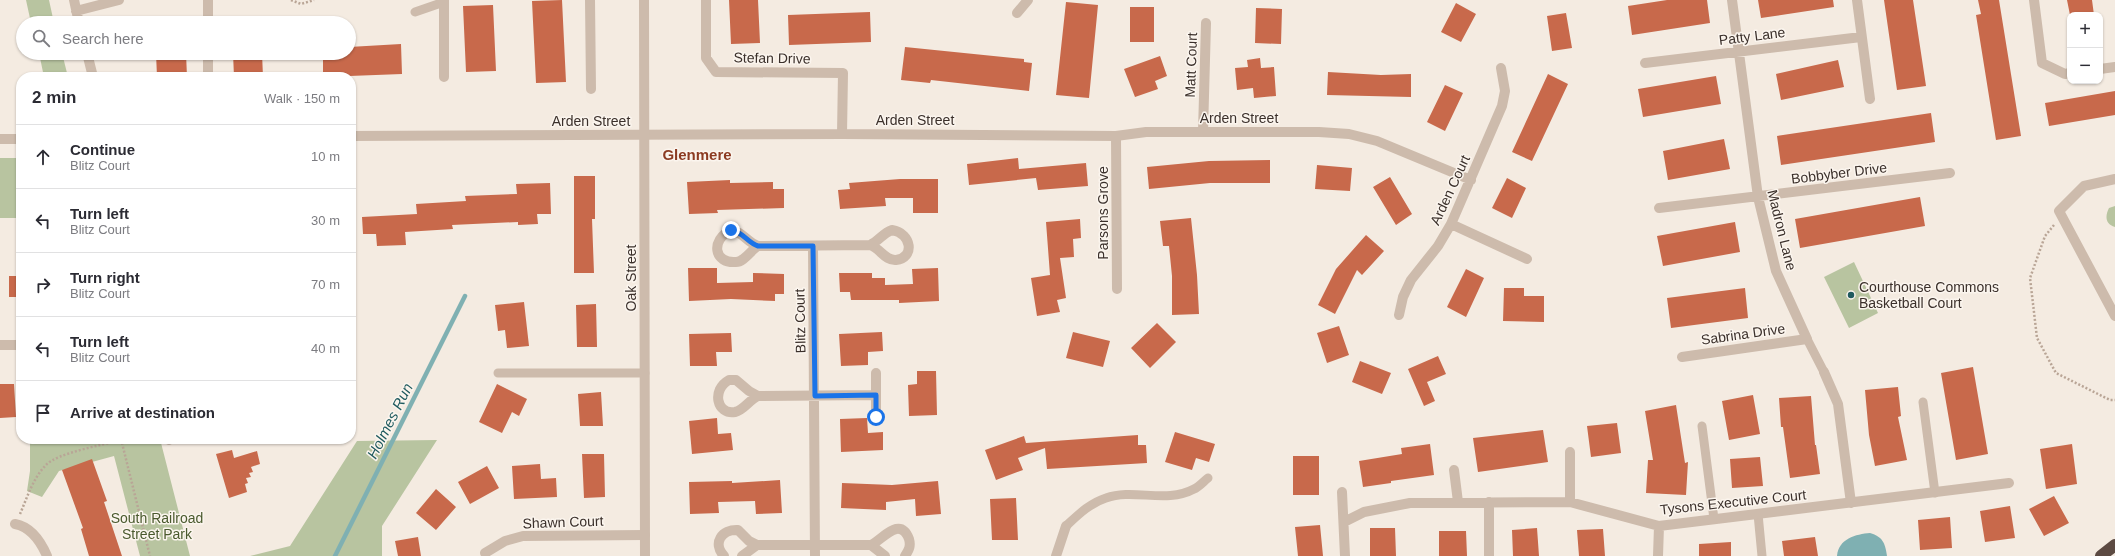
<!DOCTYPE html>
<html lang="en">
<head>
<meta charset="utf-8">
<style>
  body { margin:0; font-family:Arial,sans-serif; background:#f7f7f7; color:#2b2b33 }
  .controls { position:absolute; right:12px; top:12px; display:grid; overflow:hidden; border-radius:8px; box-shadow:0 1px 3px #0004 }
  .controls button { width:36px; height:36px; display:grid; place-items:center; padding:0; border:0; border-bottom:1px solid #e1e1e2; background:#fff; color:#2b2b33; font:20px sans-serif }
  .stop { position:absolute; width:12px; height:12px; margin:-9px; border:3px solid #1a73e8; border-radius:50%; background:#fff }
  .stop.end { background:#1a73e8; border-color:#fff; box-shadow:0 1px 4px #0008 }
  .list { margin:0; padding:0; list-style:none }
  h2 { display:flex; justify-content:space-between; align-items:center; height:52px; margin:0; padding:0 16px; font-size:17px }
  h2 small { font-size:13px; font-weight:400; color:#7c7c81 }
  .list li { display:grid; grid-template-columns:26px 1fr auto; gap:12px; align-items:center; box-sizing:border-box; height:64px; padding:0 16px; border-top:1px solid #e1e1e2 }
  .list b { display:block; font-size:15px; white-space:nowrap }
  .list p { margin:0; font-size:13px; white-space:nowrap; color:#7c7c81 }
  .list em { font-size:13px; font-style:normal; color:#7c7c81 }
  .icon { flex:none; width:22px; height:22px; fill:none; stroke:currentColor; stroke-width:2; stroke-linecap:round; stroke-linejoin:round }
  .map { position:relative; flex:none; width:2115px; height:556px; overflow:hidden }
  .search { position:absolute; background:#fff; box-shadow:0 1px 3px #0004; left:16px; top:16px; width:340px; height:44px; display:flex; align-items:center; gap:10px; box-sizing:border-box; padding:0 14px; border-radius:22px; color:#7c7c81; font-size:15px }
  .panel { position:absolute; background:#fff; box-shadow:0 1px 3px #0004; left:16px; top:72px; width:340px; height:372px; border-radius:16px }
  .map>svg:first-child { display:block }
  .green { fill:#b8c4a0 }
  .water { fill:#7fb0b2 }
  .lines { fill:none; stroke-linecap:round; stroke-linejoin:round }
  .stream { stroke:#7fb0b2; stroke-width:4.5 }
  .building { fill:#c8694b }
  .path { stroke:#b9a596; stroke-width:2.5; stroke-dasharray:2 2; stroke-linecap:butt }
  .service { stroke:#cdbbac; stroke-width:9 }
  .minor { stroke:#cdbbac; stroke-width:10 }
  .tertiary { stroke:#cdbbac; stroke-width:10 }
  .motorway { stroke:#5c4a42; stroke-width:12 }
  .route { stroke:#1a73e8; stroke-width:5 }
  .poi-dot { fill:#1f5a5e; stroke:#fbf5ee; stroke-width:1.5 }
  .labels { text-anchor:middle; stroke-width:3; stroke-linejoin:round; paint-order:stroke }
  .street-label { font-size:14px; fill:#3b302b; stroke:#fbf5ee }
  .poi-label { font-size:14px; fill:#3b302b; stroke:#fbf5ee; text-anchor:start }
  .park-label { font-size:14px; fill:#4a5a2e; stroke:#fbf5ee }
  .neighbourhood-label { font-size:15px; font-weight:bold; fill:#8c3b22; stroke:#fbf5ee }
  .water-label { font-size:15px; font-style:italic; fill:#1f5a5e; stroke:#fbf5ee }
</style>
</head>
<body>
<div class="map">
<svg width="2115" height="556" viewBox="0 0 2115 556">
  <rect width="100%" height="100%" fill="#f4ebe1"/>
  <!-- green -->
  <path class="green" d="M26,0h23l5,23h-23z
    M39,53h23l6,24h-24z
    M0,158h21v60h-21z
    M2115,206v21c-10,-3 -10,-11 -6,-19z
    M1854,262l24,51 -29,15 -25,-51z
    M30,439h130l30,117h-50l-26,-100 -55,15 -17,26 -15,-6 3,-20z
    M437,440l-55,86v30h-132l40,-10 67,-105z"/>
  <!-- water -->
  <path class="water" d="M1870,533c13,4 15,10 17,23h-50c1,-17 19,-22 33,-23z"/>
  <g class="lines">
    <!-- stream -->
    <path class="stream" d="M335,556l130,-260"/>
  </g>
  <!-- building -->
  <path class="building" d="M562,0l4,82 -30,1 -4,-82z
    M729,0h29l2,43 -29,1z
    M1667,0h40l3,23 -78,12 -4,-29z
    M1758,0h75l1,7 -73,11z
    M1884,0h29l13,86 -29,4z
    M1978,0h21l22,136 -25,4 -20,-125 5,-1z
    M2067,0h25l2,15h-24z
    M1066,2l32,3 -9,93 -33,-3z
    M1456,3l20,11 -15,28 -20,-10z
    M493,5l3,66 -30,1 -3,-66z
    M1130,7h24v35h-24z
    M1256,8l26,1 -1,35 -26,-1z
    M870,12l1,30 -82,3 -1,-30z
    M1566,13l6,35 -20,3 -5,-35z
    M401,44l1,30 -79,3v-24h26v-6z
    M905,47l119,12v3l8,1 -3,28 -98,-11 -1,3 -29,-3z
    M156,53h30l1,24h-30z
    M233,53h29l1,24h-29z
    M1160,56l7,20 -12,5 3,8 -23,8 -11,-28z
    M1260,58l1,10 13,-1 2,29 -22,2 -1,-10 -16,2 -2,-22 13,-1 -1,-7z
    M1838,60l6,27 -63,13 -5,-26z
    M1328,72l53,3 30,-1v23l-84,-2z
    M1548,74l20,10 -36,77 -20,-9z
    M1716,76l5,28 -78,13 -5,-28z
    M1445,85l18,8 -18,38 -18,-9z
    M2115,91v24l-66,11 -4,-23z
    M1931,113l4,29 -154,23 -4,-29z
    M1724,139l6,30 -62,11 -5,-29z
    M1018,158l1,11 67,-6 2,23 -50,4 -2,-12 -67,7 -2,-21z
    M1270,160v23h-60l-61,6 -2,-22 62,-6z
    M1317,165l35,3 -2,23 -35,-2z
    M574,176h21v43h-3l2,54h-20z
    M1390,177l22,37 -16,11 -23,-38z
    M1507,178l19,10 -14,30 -20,-10z
    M900,179h38v34h-25v-15h-28l1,8 -46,3 -2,-19 12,-1 -1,-6z
    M730,180v3l43,-1v7h11v19l-67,2 1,3 -29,1 -2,-32z
    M550,183l1,31h-14l1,10 -20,1v-3l-66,3 1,4 -48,3 1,13 -29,1 -1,-12h-13l-1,-17 55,-3 -1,-10 50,-3 -1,-5 52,-2 -1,-10z
    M1920,197l5,29 -125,22 -5,-29z
    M1191,218l6,57 2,39 -27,1v-39l-3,-30h-6l-3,-25z
    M1080,219l1,19 -8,1 1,18 -14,1 6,40 -9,2 3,12 -23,4 -6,-38 19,-3 -4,-53z
    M1735,222l5,30 -77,14 -6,-30z
    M1366,235l18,16 -22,24 -5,-5 -22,44 -17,-9 18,-36z
    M688,268h29v15l36,-1v-9l31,1v20h-9v7l-44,-2 -42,2z
    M938,268l1,33 -40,2v-3h-48l-1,-8h-10l-1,-19h33v5h13v7l28,-1 -1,-15z
    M1466,269l18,9 -18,39 -19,-10z
    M9,276h12v21h-12z
    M1504,288h20v8h20v26l-41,-1z
    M1745,288l3,30 -77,10 -4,-30z
    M524,302l5,44 -22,2 -2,-18 -7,1 -3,-26z
    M596,304l1,43h-20l-1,-42z
    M1157,323l19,19 -26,26 -19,-20z
    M1339,326l10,29 -22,8 -10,-30z
    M882,332l1,19 -15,1v13l-27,1 -2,-32z
    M1073,332l37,9 -7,26 -37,-9z
    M731,333l1,19h-16l1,14h-27l-1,-32z
    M1438,356l8,18 -19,8 8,19 -11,5 -16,-37z
    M1360,361l31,12 -9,21 -30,-12z
    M1973,367l15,87 -32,6 -15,-87z
    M917,371h19l1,44 -28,1 -1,-31 9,-1z
    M0,384h14l2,33 -16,1z
    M497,384l30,15 -8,17 -7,-4 -10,21 -23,-11z
    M1898,387l3,29 -3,1 9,43 -32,6 -6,-31 -4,-45z
    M601,392l2,34h-23l-2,-32z
    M1753,395l7,39 -31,6 -7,-39z
    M1811,396l4,49h1l4,29 -30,4 -7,-51h-2l-2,-29z
    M1676,405l9,58 3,-1 -2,33 -40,-2 2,-33h5l-8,-49z
    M717,418l1,16 13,-1 2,17 -41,4 -3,-33z
    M867,418l1,15 15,-1v18l-42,2 -1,-33z
    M1617,423l4,30 -30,4 -4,-31z
    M1543,430l5,32 -70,10 -5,-34z
    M1175,432l40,12 -6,18 -13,-4 -4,12 -27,-8z
    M1138,435v10h8l1,18 -100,6 -2,-21 -27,10 5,12 -27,10 -11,-30 39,-14 2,7z
    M1430,444l4,31 -43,6v2l-28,4 -4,-26 43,-7 -1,-6z
    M2072,444l5,40 -31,5 -6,-40z
    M232,450l2,8 23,-7 3,13 -9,3 2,5 -4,1 2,4 -5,1 2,5 -3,1 2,8 -18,6 -13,-44z
    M582,454h22l1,43 -21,1z
    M1293,456h26v39h-26z
    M1760,457l3,29 -31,2 -2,-29z
    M92,459l15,42 -3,1 18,54h-33l-8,-27 2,-1 -21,-58z
    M540,464l1,15 15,-1 1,19 -43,2 -2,-33z
    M487,466l12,22 -29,16 -12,-22z
    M780,480l2,33 -26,1 -1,-13 -37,1 1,11 -29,1 -1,-32 43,-1v2z
    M938,481l3,33 -25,2 -1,-17 -29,3v8l-45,-2 1,-25 50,2z
    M436,489l20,18 -20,23 -20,-17z
    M2054,496l15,27 -25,13 -15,-27z
    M1016,498l2,42h-26l-2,-41z
    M2010,506l5,32 -30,4 -5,-31z
    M1950,517l2,31 -32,2 -2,-30z
    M1320,525l3,31h-25l-3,-29z
    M1370,528h25l1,28h-26z
    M1537,528l2,28h-26l-1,-26z
    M1603,529l2,27h-26l-2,-26z
    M1439,531h27l1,25h-28z
    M418,537l3,19h-23l-3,-15z
    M1815,537l3,19h-34l-2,-15z
    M1731,542v14h-32v-12z"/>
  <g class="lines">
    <!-- path -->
    <path class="path" d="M291,0l10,4 13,-4
      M2054,225l-9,11 -15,42 7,60 19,35 54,27h5
      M121,439l29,117
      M20,514c7,-16 13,-36 26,-49 11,-12 57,-20 75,-25"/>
    <!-- service -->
    <path class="service" d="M415,12l29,-10
      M1807,339l17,33
      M498,373h147
      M1923,402l12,91
      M1702,426l12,93
      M1758,514l4,42
      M1066,526c12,-11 24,-23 40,-28 28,-10 60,6 88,-9 5,-2 9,-7 14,-11"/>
    <!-- minor -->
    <path class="minor" d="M74,0l5,23
      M208,0v23
      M444,0v77
      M590,0l1,89
      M706,0v58l10,14 127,1 -1,61
      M1857,0l13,99
      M2034,0l8,63 23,11 5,-1
      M76,11l43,-11
      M1017,13l11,-13
      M87,53l6,24
      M208,53v24
      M1645,63l216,-26
      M2100,69l15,-2
      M1203,132l3,-109
      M351,136l491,-2 274,2 30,-4h173l30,2 28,7 94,39
      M1116,136l1,153
      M0,139h21
      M2115,179l-31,7 -25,25 56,105
      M1659,208l291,-35
      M1451,224l76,35
      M731,230c11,1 17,13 27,16 -7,4 -14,16 -22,16 -22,2 -26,-22 -5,-32z
      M892,230c20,3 23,28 4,30 -11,1 -16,-12 -26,-15 9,-4 13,-12 22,-15z
      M758,246l112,-1
      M813,246l2,310
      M1399,315l4,-18 8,-17 27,-34 13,-22 51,-118 3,-15 -4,-23
      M0,345h21
      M1682,357l125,-18 -31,-68 -18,-74 -26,-197
      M1824,372l14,32 13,99
      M729,380h7l13,11 9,5c-9,4 -14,14 -23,16 -18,3 -24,-22 -6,-32z
      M758,396l118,-1
      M876,417v-44
      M169,439v1
      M1454,470l4,32
      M1342,492l3,64
      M1489,502v54
      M1570,502v-50
      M1344,522l20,-10 46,-9 160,-1 89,24 350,-43
      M15,524c16,3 26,18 32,32
      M757,545h114
      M485,553l20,-12 18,-5 122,-1
      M724,556c-12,-13 -2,-27 14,-26l11,11 8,4 -15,11
      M885,556l-14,-11c11,-5 29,-30 38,-6 2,7 0,11 -4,17
      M1056,556l10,-30
      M1658,556l1,-30"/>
    <!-- tertiary -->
    <path class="tertiary" d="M644,0l1,556"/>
    <!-- motorway -->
    <path class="motorway" d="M2101,556l14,-11"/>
  </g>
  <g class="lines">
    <!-- route -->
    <path class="route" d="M731,230c11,1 17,13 27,16h55l2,150 61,-1v22"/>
  </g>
  <!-- markers -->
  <circle class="poi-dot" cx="1851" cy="295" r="4"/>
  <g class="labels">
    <!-- street labels -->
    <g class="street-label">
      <text transform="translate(1752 36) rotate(-7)" y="5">Patty Lane</text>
      <text transform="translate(772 58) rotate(1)" y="5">Stefan Drive</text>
      <text transform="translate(1191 65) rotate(-88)" y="5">Matt Court</text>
      <text x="1239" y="123">Arden Street</text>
      <text x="915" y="125">Arden Street</text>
      <text x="591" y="126">Arden Street</text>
      <text transform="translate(1839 173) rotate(-7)" y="5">Bobbyber Drive</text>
      <text transform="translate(1450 190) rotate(-65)" y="5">Arden Court</text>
      <text transform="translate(1103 213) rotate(-90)" y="5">Parsons Grove</text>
      <text transform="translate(1782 230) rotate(76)" y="5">Madron Lane</text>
      <text transform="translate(631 278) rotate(-90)" y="5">Oak Street</text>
      <text transform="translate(800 321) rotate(-91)" y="5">Blitz Court</text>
      <text transform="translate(1743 334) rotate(-8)" y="5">Sabrina Drive</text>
      <text transform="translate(1733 502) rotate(-6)" y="5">Tysons Executive Court</text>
      <text transform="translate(563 522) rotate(-2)" y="5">Shawn Court</text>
    </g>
    <!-- poi labels -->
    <g class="poi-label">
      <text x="1859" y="292">Courthouse Commons<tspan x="1859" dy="16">Basketball Court</tspan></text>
    </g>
    <!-- park labels -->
    <g class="park-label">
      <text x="157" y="523">South Railroad<tspan x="157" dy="16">Street Park</tspan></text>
    </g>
    <!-- neighbourhood labels -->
    <g class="neighbourhood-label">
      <text x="697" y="160">Glenmere</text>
    </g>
    <!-- water labels -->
    <g class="water-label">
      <text transform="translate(390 421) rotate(-63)" y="5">Holmes Run</text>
    </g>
  </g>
</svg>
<div class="controls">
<button>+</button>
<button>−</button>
</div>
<div class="stop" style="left:876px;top:417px"></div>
<div class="stop end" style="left:731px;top:230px"></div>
<div class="search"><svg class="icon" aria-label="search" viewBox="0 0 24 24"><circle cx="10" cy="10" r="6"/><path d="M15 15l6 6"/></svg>Search here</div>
<section class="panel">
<h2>2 min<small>Walk · 150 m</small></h2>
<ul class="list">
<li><svg class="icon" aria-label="ahead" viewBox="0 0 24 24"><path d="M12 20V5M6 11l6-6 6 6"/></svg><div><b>Continue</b><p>Blitz Court</p></div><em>10 m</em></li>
<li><svg class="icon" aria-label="left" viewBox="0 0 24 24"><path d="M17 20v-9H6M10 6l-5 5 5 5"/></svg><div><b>Turn left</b><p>Blitz Court</p></div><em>30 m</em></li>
<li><svg class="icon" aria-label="right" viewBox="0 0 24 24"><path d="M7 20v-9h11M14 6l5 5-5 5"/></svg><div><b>Turn right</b><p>Blitz Court</p></div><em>70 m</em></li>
<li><svg class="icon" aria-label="left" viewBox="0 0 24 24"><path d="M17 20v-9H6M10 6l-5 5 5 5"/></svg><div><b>Turn left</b><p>Blitz Court</p></div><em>40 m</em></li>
<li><svg class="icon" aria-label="arrive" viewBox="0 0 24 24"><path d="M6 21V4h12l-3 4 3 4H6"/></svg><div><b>Arrive at destination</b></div></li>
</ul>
</section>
</div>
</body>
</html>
